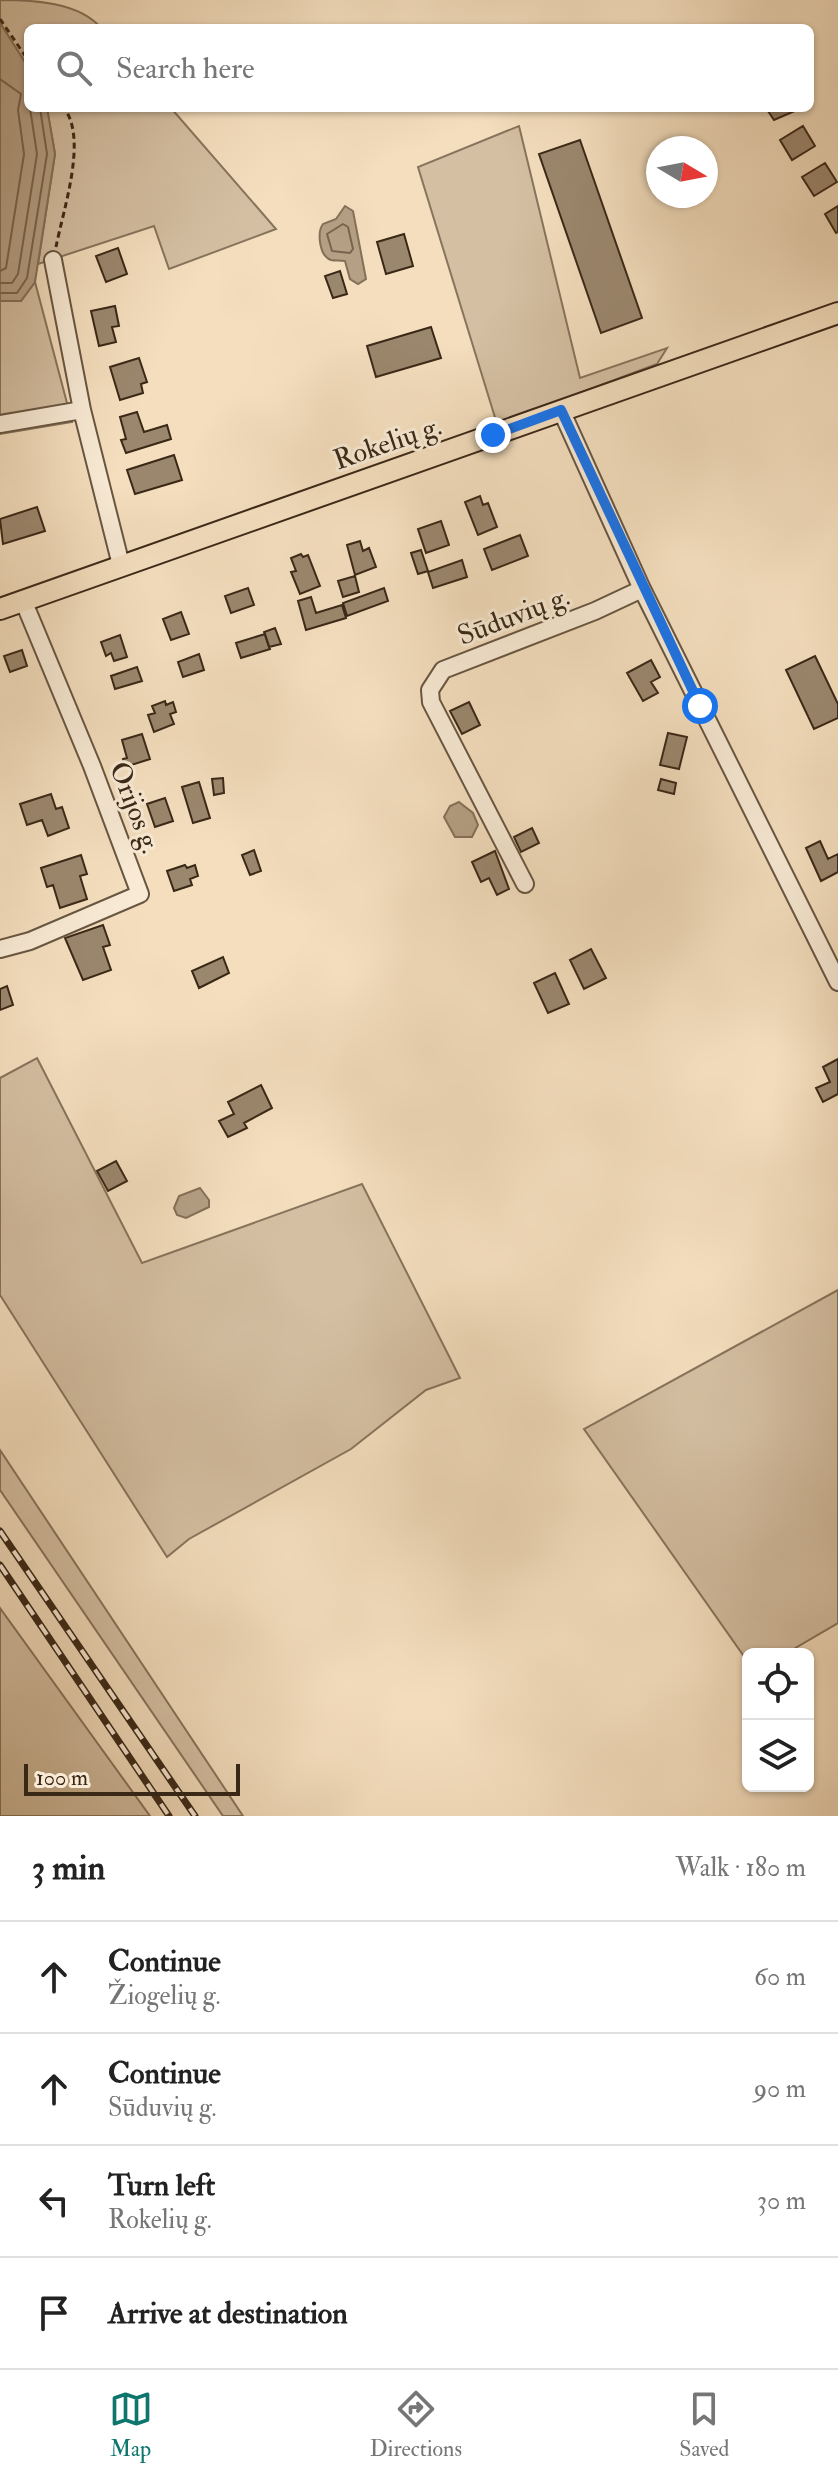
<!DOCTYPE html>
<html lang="en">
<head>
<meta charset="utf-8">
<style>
  body { margin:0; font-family:"IM FELL Double Pica",serif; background:#f2f2f2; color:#222 }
  .controls { position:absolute; right:24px; bottom:24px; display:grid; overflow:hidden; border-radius:12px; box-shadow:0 2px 6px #0004 }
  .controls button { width:72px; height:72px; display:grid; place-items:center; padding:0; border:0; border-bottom:2px solid #e0e0e0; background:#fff; color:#222; font:40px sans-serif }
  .compass { position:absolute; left:646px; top:136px; width:72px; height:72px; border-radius:50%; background:#fff; box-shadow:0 2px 6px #0004; rotate:100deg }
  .scale { position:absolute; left:24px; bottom:20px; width:216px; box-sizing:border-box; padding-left:8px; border:4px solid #3a2817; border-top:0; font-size:22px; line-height:28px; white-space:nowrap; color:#3a2817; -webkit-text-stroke:6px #f8ead5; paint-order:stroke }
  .stop { position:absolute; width:24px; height:24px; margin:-18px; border:6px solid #1a73e8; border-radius:50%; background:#fff }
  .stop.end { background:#1a73e8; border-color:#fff; box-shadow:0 2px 8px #0008 }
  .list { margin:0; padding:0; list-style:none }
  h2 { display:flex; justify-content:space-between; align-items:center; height:104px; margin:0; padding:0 32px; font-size:34px }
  h2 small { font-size:26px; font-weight:400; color:#767676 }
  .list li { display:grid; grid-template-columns:52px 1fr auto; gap:24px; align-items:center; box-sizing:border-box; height:112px; padding:0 32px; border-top:2px solid #e0e0e0 }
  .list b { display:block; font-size:30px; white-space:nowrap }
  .list p { margin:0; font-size:26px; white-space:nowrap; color:#767676 }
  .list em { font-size:26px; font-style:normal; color:#767676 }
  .icon { flex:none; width:44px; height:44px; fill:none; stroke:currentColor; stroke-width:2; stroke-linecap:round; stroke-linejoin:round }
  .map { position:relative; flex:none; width:838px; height:1816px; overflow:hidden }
  .search { position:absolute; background:#fff; box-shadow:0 2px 6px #0004; left:24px; right:24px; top:24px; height:88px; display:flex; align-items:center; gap:20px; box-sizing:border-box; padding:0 28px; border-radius:12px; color:#767676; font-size:30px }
  .sheet { height:552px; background:#fff }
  nav { display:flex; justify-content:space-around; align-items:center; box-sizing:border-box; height:112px; border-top:2px solid #e0e0e0; background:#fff; font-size:22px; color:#767676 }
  nav a { display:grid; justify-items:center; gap:4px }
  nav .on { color:#0f766e }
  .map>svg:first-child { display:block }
  .green { fill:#d4bfa2; stroke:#87745c; stroke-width:2 }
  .water { fill:#b5a085; stroke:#847059; stroke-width:2 }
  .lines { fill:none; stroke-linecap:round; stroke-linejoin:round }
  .shore { stroke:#78644e; stroke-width:2 }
  .building { fill:#9b876e; stroke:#3a2817; stroke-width:2 }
  .minor-casing { stroke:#685641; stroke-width:20 }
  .major-casing { stroke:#3a2817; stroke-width:24 }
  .path { stroke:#3a2817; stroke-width:3; stroke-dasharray:6 4; stroke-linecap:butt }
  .minor { stroke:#f8ead5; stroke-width:16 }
  .major { stroke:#f4debe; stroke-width:20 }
  .rail-casing { stroke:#3a2817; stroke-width:7 }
  .rail { stroke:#f8ead5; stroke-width:4; stroke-dasharray:12; stroke-linecap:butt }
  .route { stroke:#1a73e8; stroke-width:10 }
  .labels { text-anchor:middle; stroke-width:6; stroke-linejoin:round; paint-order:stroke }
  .street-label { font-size:28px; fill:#3a2817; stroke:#f8ead5 }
</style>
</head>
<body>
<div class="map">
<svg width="838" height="1816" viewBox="0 0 838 1816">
  <rect width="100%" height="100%" fill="#f4debe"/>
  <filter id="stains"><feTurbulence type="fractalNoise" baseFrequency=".0025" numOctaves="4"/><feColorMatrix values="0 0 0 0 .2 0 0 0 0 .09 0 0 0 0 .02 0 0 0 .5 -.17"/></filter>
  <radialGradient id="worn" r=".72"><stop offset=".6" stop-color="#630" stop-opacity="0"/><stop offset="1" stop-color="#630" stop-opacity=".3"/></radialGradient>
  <!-- green -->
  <path class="green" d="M0,0c33,0 79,2 101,28h-73v39l-28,-44z
    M47,108h124l105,121 -107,40 -15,-43 -116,38 17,-110z
    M519,126l61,252 87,-30 -10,16 -160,60 -79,-257z
    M35,282l37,140 -72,12v-133h21z
    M37,1058l105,205 220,-79 98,194 -34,12 -75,59 -162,90 -22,18 -167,-262v-217z
    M838,1290v333l-53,31h-37v8l-164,-233z
    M0,1450l243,366h-20l-223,-326z
    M0,1608l150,208h-150z"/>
  <!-- water -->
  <path class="water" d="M0,23l28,44v41h19l8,46 -20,128 -14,19h-21z
    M345,206l8,5 13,68 -8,5 -8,-5 -5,-18c-5,-1 -9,0 -14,-1 -12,-4 -14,-28 -8,-36l13,-5z
    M459,802l14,11 5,12 -6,12h-17l-11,-20 6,-11z
    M200,1188l9,12v7l-23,11 -9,-3 -3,-7 5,-12z"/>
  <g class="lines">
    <!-- shore -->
    <path class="shore" d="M0,79l21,15 -3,16 6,44 -18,114 -6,3
      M343,224l5,3 5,22 -3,4 -18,-2 -5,-17z
      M0,283h12l6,-9 19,-120 -7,-46
      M0,293h17l10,-15 20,-124 -7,-46"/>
  </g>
  <!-- building -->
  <path class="building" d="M766,108h30l1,2 -23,10z
    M803,126l12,20 -23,14 -12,-20z
    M580,140l62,178 -41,15 -62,-179z
    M825,163l12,19 -23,14 -12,-19z
    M838,206v26l-2,1 -11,-19z
    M404,234l9,32 -27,8 -9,-32z
    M118,248l9,26 -21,8 -10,-26z
    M340,271l7,23 -14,4 -8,-22z
    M115,306l4,20 -7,1 4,15 -17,4 -8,-35z
    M431,327l10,31 -65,19 -9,-31z
    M139,358l8,24 -6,2 2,9 -23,7 -10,-33z
    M137,412l7,20 23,-7 4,14 -45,14 -5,-13 5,-1 -6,-22z
    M174,455l8,25 -47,14 -8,-24z
    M480,496l3,9 5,-2 9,24 -19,8 -13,-33z
    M37,507l8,24 -42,13 -3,-25z
    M441,521l8,24 -23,8 -8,-24z
    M520,535l8,21 -36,14 -8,-21z
    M360,541l3,10 6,-3 7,19 -21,8 -8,-30z
    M421,550l7,21 -10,3 -7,-21z
    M301,554l2,3 5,-2 12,31 -20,8 -9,-22 5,-1 -5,-13z
    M462,560l5,17 -34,11 -5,-16z
    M355,576l4,16 -16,5 -5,-16z
    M248,588l6,17 -23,8 -6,-17z
    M384,588l4,13 -41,15 -4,-13z
    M311,597l5,16 26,-8 4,13 -40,12 -8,-29z
    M181,612l8,22 -18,6 -8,-21z
    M275,628l6,16 -12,3 -5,-15z
    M265,634l5,15 -29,9 -5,-15z
    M120,635l7,22 -13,4 -3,-8 -5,3 -5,-14z
    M22,650l5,16 -17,6 -6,-16z
    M199,654l5,16 -21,7 -5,-15z
    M815,656l23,48v14l-24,11 -28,-59z
    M651,660l9,17 -9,5 7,11 -15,8 -16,-28z
    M137,667l5,14 -27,8 -4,-13z
    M165,701l1,4 7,-3 3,10 -6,2 4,10 -20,8 -6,-17 7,-2 -3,-7z
    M469,702l11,23 -18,9 -12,-23z
    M668,733l19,4 -8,32 -19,-4z
    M142,734l8,25 -25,8 -2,-8 4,-1 -5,-18z
    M223,778l1,15 -10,2 -2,-16z
    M661,779l15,4 -2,11 -16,-4z
    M199,782l11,36 -17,5 -11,-36z
    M51,794l5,15 6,-2 7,21 -21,8 -6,-16 -15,5 -7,-21z
    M165,798l8,23 -18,6 -8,-23z
    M532,828l7,15 -18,9 -7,-15z
    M820,841l8,18 10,-5v18l-17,9 -15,-33z
    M254,850l7,21 -11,4 -8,-20z
    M495,851l14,38 -12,6 -8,-17 -8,4 -9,-20z
    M81,855l6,19 -7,2 7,23 -27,9 -7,-23 -6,2 -6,-19z
    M185,865l2,3 8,-3 3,11 -8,3 2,6 -18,6 -7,-20z
    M103,925l7,20 -7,2 8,23 -28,10 -18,-42z
    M591,949l15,29 -22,11 -14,-29z
    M223,957l6,16 -30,15 -7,-17z
    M555,973l14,31 -21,9 -14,-30z
    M7,986l6,19 -13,5v-21z
    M838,1059v35l-15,8 -7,-14 14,-6 -7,-15z
    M261,1085l11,23 -28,15 3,5 -19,9 -9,-16 15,-7 -6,-12z
    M116,1161l11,20 -19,10 -11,-20z"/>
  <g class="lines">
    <!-- minor casing -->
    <g class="minor-casing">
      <path id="minor" d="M53,260l29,150 39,155
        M561,410l81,179 196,393
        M0,424l82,-14
        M525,884l-94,-182 -1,-12 13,-20 152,-59 47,-22
        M0,949l30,-8 110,-47 -48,-128 -69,-166"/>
    </g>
    <!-- major casing -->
    <g class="major-casing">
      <path id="major" d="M0,609l838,-296"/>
    </g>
    <!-- path -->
    <path class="path" d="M0,19l28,41
      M56,247c7,-37 32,-108 8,-139"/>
    <!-- minor -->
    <use href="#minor" class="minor"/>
    <!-- major -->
    <use href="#major" class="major"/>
    <!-- rail casing -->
    <g class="rail-casing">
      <path id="rail" d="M0,1531l195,285
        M0,1565l169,251"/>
    </g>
    <!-- rail -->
    <use href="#rail" class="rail"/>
  </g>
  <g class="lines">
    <!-- route -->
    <path class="route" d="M493,435l68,-25 139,296"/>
  </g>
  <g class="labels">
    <!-- street labels -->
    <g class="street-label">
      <text transform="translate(387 442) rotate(-19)" y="10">Rokelių g.</text>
      <text transform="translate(513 615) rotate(-21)" y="10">Sūduvių g.</text>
      <text transform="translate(136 807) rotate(69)" y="10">Orijos g.</text>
    </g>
  </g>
  <rect width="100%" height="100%" filter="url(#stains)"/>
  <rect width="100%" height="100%" fill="url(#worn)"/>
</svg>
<div class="controls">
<button><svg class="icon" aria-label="locate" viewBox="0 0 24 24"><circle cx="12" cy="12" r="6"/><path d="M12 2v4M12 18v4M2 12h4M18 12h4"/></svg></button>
<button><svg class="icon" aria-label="layers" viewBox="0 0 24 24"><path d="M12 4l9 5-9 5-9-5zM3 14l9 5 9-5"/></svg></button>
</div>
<svg class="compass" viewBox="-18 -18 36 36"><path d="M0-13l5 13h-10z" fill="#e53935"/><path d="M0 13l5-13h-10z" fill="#767676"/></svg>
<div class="scale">100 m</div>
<div class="stop" style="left:700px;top:706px"></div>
<div class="stop end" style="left:493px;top:435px"></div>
<div class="search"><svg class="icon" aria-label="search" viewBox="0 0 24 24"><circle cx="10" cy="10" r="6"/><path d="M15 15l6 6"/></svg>Search here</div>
</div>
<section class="sheet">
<h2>3 min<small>Walk · 180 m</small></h2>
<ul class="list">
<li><svg class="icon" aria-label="ahead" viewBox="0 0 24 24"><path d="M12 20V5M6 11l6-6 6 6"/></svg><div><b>Continue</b><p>Žiogelių g.</p></div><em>60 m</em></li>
<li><svg class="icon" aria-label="ahead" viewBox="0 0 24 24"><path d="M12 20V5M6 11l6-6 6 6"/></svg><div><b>Continue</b><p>Sūduvių g.</p></div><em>90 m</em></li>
<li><svg class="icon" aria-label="left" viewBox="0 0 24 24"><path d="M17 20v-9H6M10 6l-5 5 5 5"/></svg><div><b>Turn left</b><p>Rokelių g.</p></div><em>30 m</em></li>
<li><svg class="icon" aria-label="arrive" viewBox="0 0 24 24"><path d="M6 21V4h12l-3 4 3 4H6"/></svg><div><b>Arrive at destination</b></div></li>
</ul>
</section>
<nav>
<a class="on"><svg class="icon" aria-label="map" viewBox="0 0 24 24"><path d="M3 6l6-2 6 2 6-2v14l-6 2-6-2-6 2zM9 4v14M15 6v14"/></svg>Map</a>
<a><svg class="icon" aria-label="directions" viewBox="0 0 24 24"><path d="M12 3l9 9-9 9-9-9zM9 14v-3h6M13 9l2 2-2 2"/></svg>Directions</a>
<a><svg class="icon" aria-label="saved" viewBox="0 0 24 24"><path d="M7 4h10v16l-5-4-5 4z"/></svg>Saved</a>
</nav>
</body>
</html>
